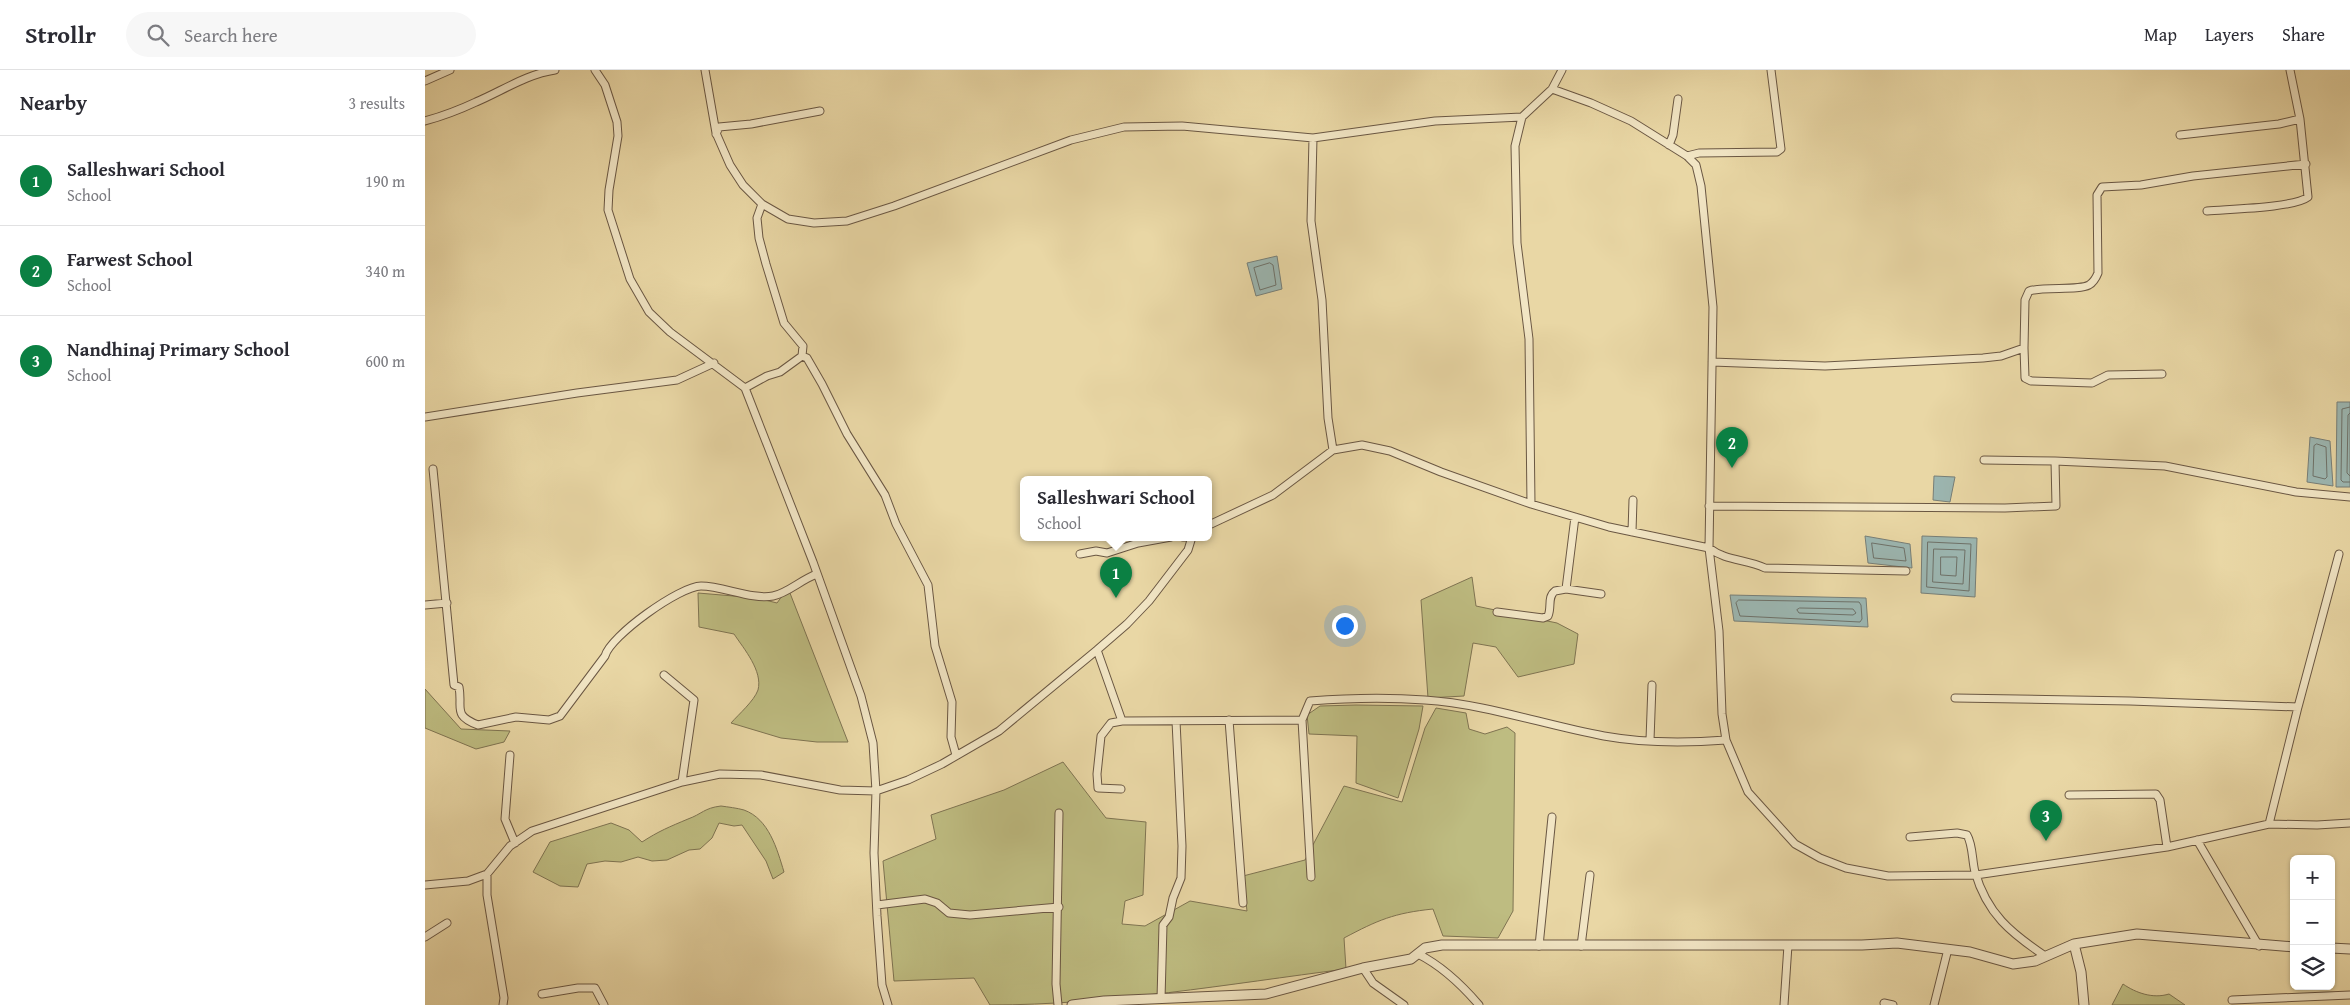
<!DOCTYPE html>
<html lang="en">
<head>
<meta charset="utf-8">
<style>
  body { margin:0; font-family:"Gentium Book Plus",serif; background:#f7f7f7; color:#2b2b33 }
  .controls { position:absolute; right:15px; bottom:15px; display:grid; overflow:hidden; border-radius:8px; box-shadow:0 1px 4px #0004 }
  .controls button { width:45px; height:45px; display:grid; place-items:center; padding:0; border:0; border-bottom:1px solid #e1e1e2; background:#fff; color:#2b2b33; font:25px sans-serif }
  .you { position:absolute; left:919px; top:555px; width:18px; height:18px; margin:-12px; border:4px solid #fff; border-radius:50%; background:#1a73e8; box-shadow:0 0 0 8px #1a73e833 }
  .badge { display:grid; place-items:center; width:32px; height:32px; border-radius:50%; background:#0b8043; color:#fff; font-size:16px; font-weight:700 }
  .pin { position:absolute; translate:-50% -41px; filter:drop-shadow(0 1px 2px #0008) }
  .pin::after { content:''; position:absolute; top:26px; width:18px; height:15px; background:inherit; clip-path:polygon(0 0,100% 0,50% 100%) }
  .popup { position:absolute; left:595px; top:406px; width:192px; height:65px; box-sizing:border-box; display:grid; place-content:center; border-radius:8px; background:#fff; filter:drop-shadow(0 1px 4px #0005); font-size:16px; white-space:nowrap; color:#7c7c81 }
  .popup b { font-size:19px; color:#2b2b33 }
  .popup::after { content:''; position:absolute; left:50%; top:100%; margin-left:-10px; border:10px solid transparent; border-top-color:#fff }
  .list { margin:0; padding:0; list-style:none }
  h2 { display:flex; justify-content:space-between; align-items:center; height:65px; margin:0; padding:0 20px; font-size:21px }
  h2 small { font-size:16px; font-weight:400; color:#7c7c81 }
  .list li { display:grid; grid-template-columns:32px 1fr auto; gap:15px; align-items:center; box-sizing:border-box; height:90px; padding:0 20px; border-top:1px solid #e1e1e2 }
  .list b { display:block; font-size:19px; white-space:nowrap }
  .list p { margin:0; font-size:16px; white-space:nowrap; color:#7c7c81 }
  .list em { font-size:16px; font-style:normal; color:#7c7c81 }
  .icon { flex:none; width:28px; height:28px; fill:none; stroke:currentColor; stroke-width:2; stroke-linecap:round; stroke-linejoin:round }
  .map { position:relative; flex:none; width:1925px; height:935px; overflow:hidden }
  header { display:flex; align-items:center; gap:30px; box-sizing:border-box; height:70px; padding:0 25px; background:#fff; border-bottom:1px solid #e1e1e2 }
  header strong { font-size:24px }
  nav { display:flex; gap:28px; margin-inline-start:auto; font-size:18px }
  .search { width:350px; height:45px; background:#f7f7f7; display:flex; align-items:center; gap:12px; box-sizing:border-box; padding:0 18px; border-radius:28px; color:#7c7c81; font-size:19px }
  main { display:flex }
  aside { flex:1; background:#fff }
  .map>svg:first-child { display:block }
  .green { fill:#bebc81; stroke:#7f7452 }
  .water { fill:#9cb7b2; stroke:#777f78 }
  .lines { fill:none; stroke-linecap:round; stroke-linejoin:round }
  .shore { stroke:#6e726a; stroke-width:1 }
  .minor-casing { stroke:#6a5743; stroke-width:9 }
  .tertiary-casing { stroke:#6a5743; stroke-width:11 }
  .minor { stroke:#f1e5c4; stroke-width:7 }
  .tertiary { stroke:#f1e5c4; stroke-width:9 }
</style>
</head>
<body>
<header>
<strong>Strollr</strong>
<div class="search"><svg class="icon" aria-label="search" viewBox="0 0 24 24"><circle cx="10" cy="10" r="6"/><path d="M15 15l6 6"/></svg>Search here</div>
<nav><a>Map</a><a>Layers</a><a>Share</a></nav>
</header>
<main>
<aside>
<h2>Nearby<small>3 results</small></h2>
<ul class="list">
<li><span class="badge">1</span><div><b>Salleshwari School</b><p>School</p></div><em>190 m</em></li>
<li><span class="badge">2</span><div><b>Farwest School</b><p>School</p></div><em>340 m</em></li>
<li><span class="badge">3</span><div><b>Nandhinaj Primary School</b><p>School</p></div><em>600 m</em></li>
</ul>
</aside>
<div class="map">
<svg width="1925" height="935" viewBox="0 0 1925 935">
  <rect width="100%" height="100%" fill="#e9d7a5"/>
  <filter id="stains"><feTurbulence type="fractalNoise" baseFrequency=".004" numOctaves="4"/><feColorMatrix values="0 0 0 0 .2 0 0 0 0 .09 0 0 0 0 .02 0 0 0 .5 -.17"/></filter>
  <radialGradient id="worn" r=".72"><stop offset=".6" stop-color="#630" stop-opacity="0"/><stop offset="1" stop-color="#630" stop-opacity=".3"/></radialGradient>
  <!-- green -->
  <path class="green" d="M1047,507l4,29 81,17 21,11 -4,30 -56,13 -22,-30 -23,-4 -9,53 -36,2 -7,-98z
    M363,518l60,154h-31l-36,-4 -50,-15c8,-9 23,-22 27,-33 5,-19 -14,-41 -24,-56l-35,-7 -1,-34 59,5 20,5z
    M0,619l36,40 49,2 -6,11 -28,7 -51,-21z
    M931,635l67,1 -4,23 -21,69 -42,-15 1,-47 -48,-2 -2,-19 13,-9z
    M1011,638l30,5 3,16 16,5 22,-7 8,6 -2,178 -15,27 -55,-2 -10,-27c-39,4 -55,11 -89,29l2,31c-118,15 -237,36 -356,36l-16,-27 -80,3 -11,-120 53,-22 -5,-24 73,-25 59,-28 43,56 40,4 -3,73 -18,6 -3,23 23,2 45,-25 57,10 -4,-35 62,-16 39,-74 58,16 23,-74z
    M296,736c7,1 16,2 23,4 25,9 33,39 40,62l-11,7 -7,-18 -24,-36 -8,1 -15,-3 -7,15 -12,11 -11,1 -22,10 -15,1 -14,-4 -17,5 -16,-1 -18,3 -9,23 -18,-1 -27,-14 17,-30 61,-19 18,7 13,12c17,-11 27,-15 46,-23 14,-5 16,-11 33,-13z
    M1698,914c13,9 30,15 46,10l16,11h-73z"/>
  <!-- water -->
  <path class="water" d="M852,186l5,33 -26,7 -9,-33z
    M1912,332h13v85h-14z
    M1885,367l20,4 3,45 -26,-4z
    M1509,406l21,1 -5,25 -17,-2z
    M1440,466l45,8 2,24 -44,-5z
    M1497,466l55,2 -2,59 -54,-4z
    M1305,525l136,3 2,29 -134,-6z"/>
  <g class="lines">
    <!-- shore -->
    <path class="shore" d="M845,193l3,2 3,20 -16,5 -6,-22z
      M1925,337l-8,2 -1,71 2,2h7
      M1925,343l-2,2 -1,58 3,3
      M1892,374l9,3 1,30 -2,2 -12,-3 1,-30z
      M1503,472l43,2 -2,47 -42,-4z
      M1447,473l32,5 2,13 -32,-3z
      M1509,479l31,1 -2,34 -30,-2z
      M1516,487h16l-1,19 -15,-1z
      M1314,530l120,2 2,3 1,14 -2,3 -120,-6 -4,-13z
      M1375,538l53,1 3,4 -3,2 -54,-2 -2,-3z"/>
    <!-- minor casing -->
    <g class="minor-casing">
      <path id="minor" d="M170,0l10,15 12,37 1,14 -9,54 -1,20 22,69 19,33 21,20 75,56 68,174 48,134 12,47 3,48 -2,62 3,63 5,69 6,20
        M280,0l11,63 14,32 13,20 19,19 26,15 26,4 33,-2 47,-15 177,-66 53,-13 58,-1 131,12 122,-17 87,-4 30,-28 10,-19
        M0,11l25,-11
        M1127,19l39,14 40,18 56,35 9,9 5,21 12,121 -4,241 10,83 3,83 4,26 22,52 47,52 25,14 26,10 42,8 88,-1 191,-28 102,-23 48,1 33,-2
        M1097,47l-7,29 2,97 12,96 2,165
        M0,51c18,-5 34,-11 51,-19 26,-11 51,-28 79,-32
        M291,64l3,-7 32,-3 69,-13
        M1755,65l99,-11 21,-5
        M888,68l-2,83 11,79 6,118 5,32
        M1244,75l4,-10 5,-36
        M1262,86l12,-3 78,-1 4,-3 -10,-79
        M337,134l-5,14 2,20 7,26 18,59 19,23 -1,10
        M1782,141c21,-2 87,-3 101,-14l-8,-78 -10,-49
        M1599,278l1,-48 4,-9c16,-5 49,0 60,-6 5,-3 7,-7 9,-12l-1,-78 5,-8 39,-2 52,-9 113,-12
        M1287,292l113,4 158,-8 18,-2 23,-8 1,30 6,3 61,2 16,-8 54,-1
        M320,318l22,-12 13,-4 22,-16 5,2 15,26 25,50 38,61 11,29 32,61 7,61 17,56 -1,35 5,18
        M0,347l152,-24 100,-13 37,-17
        M1630,391l110,5 131,26 54,5
        M8,399l21,216 5,2c4,21 -7,28 19,38l38,-8 33,3 11,-4 45,-60c5,-20 75,-70 96,-70 22,0 51,14 72,10 15,-3 29,-17 44,-22
        M1284,436l296,2 51,-2 -1,-45 -71,-1
        M784,455l64,-30 60,-45 29,-5 28,6 51,21 90,32 78,23 100,21c17,13 37,11 56,20l141,3
        M1207,462l1,-32
        M758,467h9
        M655,484l16,-3 11,2 31,-10 33,-6
        M1141,519l9,-72
        M0,535l22,-2
        M1072,542l46,6 5,-2c4,-9 -1,-19 7,-25l11,-2 35,5
        M672,580l25,71 180,-1 8,-19c37,-3 78,-4 115,-1 61,4 119,25 179,36 39,7 82,7 122,4
        M239,605l30,25 -12,82
        M1530,628l175,3 168,6 -29,117
        M1873,637l41,-153
        M804,650l14,183
        M877,650l9,157
        M1225,670l2,-55
        M85,685l-5,64 10,24
        M696,719l-23,-1 -1,-14 4,-38 10,-13 11,-2
        M1644,725l87,-1 4,6 7,47
        M1485,767l47,-4 10,2c6,10 5,26 8,37 12,42 36,61 70,84
        M1772,770l62,106
        M62,804v21l17,103 -1,7
        M0,815l43,-4 19,-7 23,-28 22,-15 150,-49 38,-8 41,1 79,15 36,1 32,-11 34,-16 57,-33 98,-81 30,-26 22,-23 39,-51 4,-13
        M452,835l48,-6 12,4 12,10 21,2 89,-8
        M0,867l22,-14
        M1114,876l13,-129
        M1156,876l9,-71
        M993,884c24,12 43,30 61,51
        M938,898l10,15 31,22
        M117,924l36,-6h17l9,17
        M736,929l2,-74 6,-8 4,-19 8,-20 1,-32 -6,-125
        M1807,930l118,-5
        M1459,933l9,2
        M633,935l-2,-21 3,-171
        M1359,935l4,-60
        M1509,935l14,-56"/>
    </g>
    <!-- tertiary casing -->
    <g class="tertiary-casing">
      <path id="tertiary" d="M1649,874l7,28 3,33
        M1906,878l19,1
        M647,935l32,-4 162,-7 97,-26 48,-9 14,-11 17,-3h420l35,-2 73,9 43,12 22,-3 39,-17 63,-10 157,13"/>
    </g>
    <!-- minor -->
    <use href="#minor" class="minor"/>
    <!-- tertiary -->
    <use href="#tertiary" class="tertiary"/>
  </g>
  <rect width="100%" height="100%" filter="url(#stains)"/>
  <rect width="100%" height="100%" fill="url(#worn)"/>
</svg>
<div class="controls">
<button>+</button>
<button>−</button>
<button><svg class="icon" aria-label="layers" viewBox="0 0 24 24"><path d="M12 4l9 5-9 5-9-5zM3 14l9 5 9-5"/></svg></button>
</div>
<div class="you"></div>
<div class="pin badge" style="left:691px;top:528px">1</div>
<div class="popup"><b>Salleshwari School</b>School</div>
<div class="pin badge" style="left:1307px;top:398px">2</div>
<div class="pin badge" style="left:1621px;top:771px">3</div>
</div>
</main>
</body>
</html>
